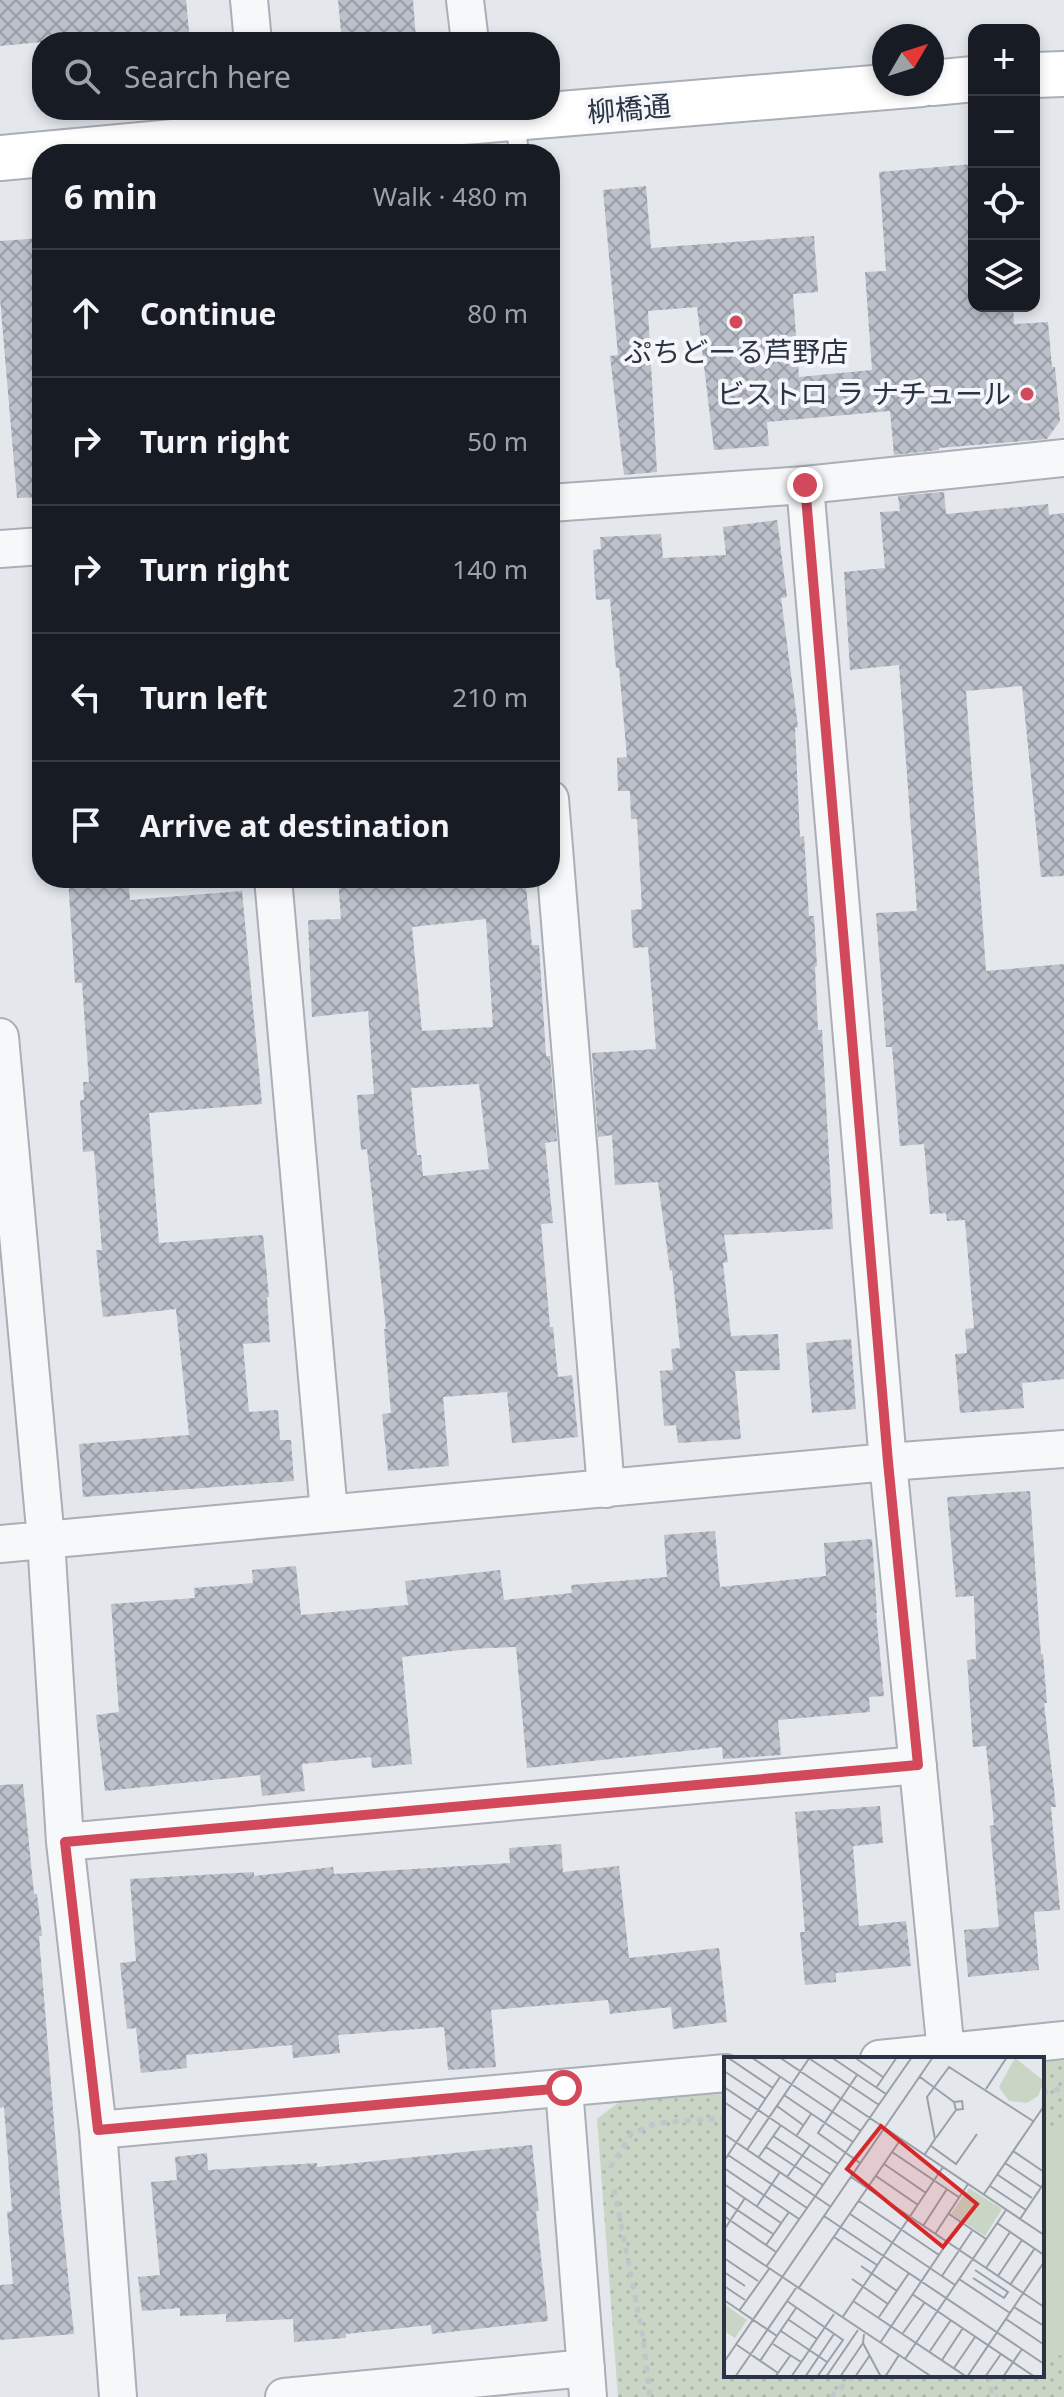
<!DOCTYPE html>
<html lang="en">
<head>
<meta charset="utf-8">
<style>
  body { margin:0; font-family:"Noto Sans","Noto Sans JP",sans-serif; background:#20242c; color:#f1f3f6 }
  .controls { position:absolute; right:24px; top:24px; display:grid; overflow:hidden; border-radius:16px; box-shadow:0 4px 12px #0003 }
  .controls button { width:72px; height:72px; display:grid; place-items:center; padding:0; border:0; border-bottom:2px solid #363941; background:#171b24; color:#f1f3f6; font:40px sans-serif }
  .compass { position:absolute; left:872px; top:24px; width:72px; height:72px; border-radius:50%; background:#171b24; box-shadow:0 4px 12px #0003; rotate:51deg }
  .stop { position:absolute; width:24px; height:24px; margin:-18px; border:6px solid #d1495b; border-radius:50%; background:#fff }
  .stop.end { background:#d1495b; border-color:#fff; box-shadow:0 2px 8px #0008 }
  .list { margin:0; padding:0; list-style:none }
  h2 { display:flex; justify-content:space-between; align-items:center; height:104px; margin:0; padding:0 32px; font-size:34px }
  h2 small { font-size:26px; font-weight:400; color:#9ea1a6 }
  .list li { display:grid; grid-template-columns:52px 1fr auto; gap:24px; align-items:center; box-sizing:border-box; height:128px; padding:0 32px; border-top:2px solid #363941 }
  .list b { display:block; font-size:30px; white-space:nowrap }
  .list em { font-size:26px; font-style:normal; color:#9ea1a6 }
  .icon { flex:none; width:44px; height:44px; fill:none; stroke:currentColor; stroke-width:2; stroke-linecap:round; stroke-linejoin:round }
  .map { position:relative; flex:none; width:1064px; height:2397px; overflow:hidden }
  .search { position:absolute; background:#171b24; box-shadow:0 4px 12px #0003; left:32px; top:32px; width:528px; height:88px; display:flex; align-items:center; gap:20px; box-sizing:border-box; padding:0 28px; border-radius:32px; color:#9ea1a6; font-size:30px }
  .panel { position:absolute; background:#171b24; box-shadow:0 4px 12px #0003; left:32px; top:144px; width:528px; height:744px; border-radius:32px }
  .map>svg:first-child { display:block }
  .park { fill:url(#park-dots) }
  .garden { fill:#c9d6c5 }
  .building { fill:url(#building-cross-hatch); fill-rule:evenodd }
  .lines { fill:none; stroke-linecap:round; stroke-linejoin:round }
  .lane-casing { stroke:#a9aeb7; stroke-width:22 }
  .street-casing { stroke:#a9aeb7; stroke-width:40 }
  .secondary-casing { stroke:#a9aeb7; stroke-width:48 }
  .path { stroke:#c2c5cb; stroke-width:5; stroke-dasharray:6 6; stroke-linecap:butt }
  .lane { stroke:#f7f8fa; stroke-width:18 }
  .street { stroke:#f7f8fa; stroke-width:36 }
  .secondary { stroke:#fff; stroke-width:44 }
  .route { stroke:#d1495b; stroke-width:10 }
  .poi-dot { fill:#d1495b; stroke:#f4f6f9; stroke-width:3 }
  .labels { text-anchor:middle; stroke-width:8; stroke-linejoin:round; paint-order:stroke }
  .street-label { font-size:28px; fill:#2b3445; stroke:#f4f6f9 }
  .poi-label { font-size:28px; fill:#2b3445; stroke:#f4f6f9 }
  .inset-road { fill:none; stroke:#9a9fa9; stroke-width:2 }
  .view { fill:#d62828; fill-opacity:0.15; stroke:#d62828; stroke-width:4 }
  .inset-edge { fill:none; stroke:#2b3445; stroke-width:4 }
</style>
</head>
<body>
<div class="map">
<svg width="1064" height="2397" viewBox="0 0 1064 2397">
  <defs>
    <pattern id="park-dots" width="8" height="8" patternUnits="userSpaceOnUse" patternTransform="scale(2)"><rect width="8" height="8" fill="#c9d6c5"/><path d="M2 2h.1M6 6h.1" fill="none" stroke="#adb8ab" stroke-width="1.8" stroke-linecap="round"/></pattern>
    <pattern id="building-cross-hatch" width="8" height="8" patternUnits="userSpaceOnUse" patternTransform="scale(2)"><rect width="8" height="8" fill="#bbc0ca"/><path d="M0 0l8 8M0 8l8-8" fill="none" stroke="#989da6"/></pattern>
  </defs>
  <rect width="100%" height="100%" fill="#e4e7ec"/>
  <!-- park -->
  <path class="park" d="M1064,2060v337h-446l-21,-278 22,-17 107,-11v284h316v-313z"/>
  <!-- garden -->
  <path class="garden" d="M1064,2127v228l-22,1v-227z"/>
  <!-- building -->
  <path class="building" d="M0,0h186l4,42h-51l-1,-9 -138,13z
    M338,0h75l3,38 -74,4z
    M974,164v142h39l1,18 34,-2 4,45h3l5,54 -13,18 -108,9v2l-45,5 -4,-44 -123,11 2,24 -55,4 -17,-143 -49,4 9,161 -33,3 -14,-119 8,-1 -15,-165 43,-4 5,62 163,-12 4,56 -25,2 6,83 73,-7 -7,-98 21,-1 -7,-99z
    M42,238v259l-25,1 -17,-200v-57z
    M944,492l2,22 102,-10 1,11 15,-2v363l-23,1 -19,-191 -56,5 20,280 78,-7v415l-42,4 2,25 -64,5 -5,-59 12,-1 -2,-24 9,-1 -9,-108 -18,1 -1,-8 -16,1 -6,-70 -24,2 -8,-99h-6l-10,-134 41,-2 -18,-246 -49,5 -6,-98 41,-4 -5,-56 20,-1 -2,-15z
    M777,520l10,77 -6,1 17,129 -3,1 5,109 4,-1 5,80h5l3,50 -2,1 3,63h4l11,199 -109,6 4,27 -5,1 8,73 47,-2 2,36 -45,1 6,68 -63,4 -2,-18 -12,1 -4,-55 13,-1 -2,-21 9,-1 -8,-78 -2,1 -12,-89 -43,3 -3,-50 -14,2 -6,-84 64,-4 -8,-102 -15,1 -2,-38 11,-1 -5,-90h-6l-1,-28h-12l-1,-33 10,-1 -8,-89h-3l-6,-69 -14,1 -3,-50 8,-1 -1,-12 61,-3 2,24 63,-3 -3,-28z
    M68,878h60l2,22 112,-9 20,213 -113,9 10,130 104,-8 6,62h-2l3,45 -27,2 6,68 29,-2 2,30h11l3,41 -211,16 -4,-53 110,-9 -13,-126 -73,8 -7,-67h6l-8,-99 -11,1 -3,-52h4l-1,-18h6l-7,-99h-7z
    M338,878h187l7,67h7l7,111h4l7,85 -12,2 8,80 -12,1 9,103h3l5,50 14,-2 6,62 -66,6 -5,-51 -64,5 6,69 -61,5 -6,-57 9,-1 -7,-84h2l-19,-180 -6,1 -4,-55 17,-1 -6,-83 -56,6 -4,-97 33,-1zM486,919l7,108 -71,4 -10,-104zM479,1084l10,85 -66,7 -2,-21h-4l-6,-67z
    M851,1339l5,70 -44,4 -6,-70z
    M1030,1491l11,163h2l4,49h-3l12,104h-5l9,103 -26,2 5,58 -71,7 -4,-47 35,-3 -9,-101 4,-1 -8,-79 -13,1 -6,-87 9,-1 -2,-63 -18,1 -9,-100z
    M715,1531l5,56 106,-11 -2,-33 48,-4 5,74h-1l8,83 -15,1 1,15 -92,8 3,35 -58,4 -1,-12 -195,21 -11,-121 -47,2 -67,8 10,107 -40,4 -1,-11 -69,7 3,27 -43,5 -2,-21 -155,16 -9,-76 23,-3 -8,-108 84,-6 -1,-10 59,-5 -1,-13 44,-4 5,49 107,-10 -3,-24 95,-11 4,30 68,-7 -1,-8 96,-8 -3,-42z
    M23,1784l11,110h3l5,42h-3l22,272 13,126 -74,6v-55l13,-1 -6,-72 5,-1 -8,-104 -4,1v-323z
    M880,1806l3,37 -30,3 6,80 47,-5 5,45 -75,7v9l-31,3 -5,-53h5l-10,-120z
    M561,1844l2,28 56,-6 10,92 90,-10 8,74 -54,7 -2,-22 -61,7 -2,-14 -117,10 5,57 -48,3 -4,-43 -106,8 2,18 -47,5 -1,-13 -106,10 1,13 -46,5 -5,-45 -9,1 -7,-66 16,-2 -6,-82 124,-7v4l79,-9 1,7 176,-11 -1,-15z
    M532,2145l7,66h-3l12,110 -116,13 -1,-9 -85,9v4l-52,4 -1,-23 -67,3v-8l-46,2v-8l-38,3 -4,-34 22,-2 -9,-93 26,-2 -2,-23 32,-4 1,17 109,-7v4z"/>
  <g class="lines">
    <!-- lane casing -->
    <g class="lane-casing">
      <path id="lane" d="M515,118l4,36
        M416,125l3,29"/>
    </g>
    <!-- street casing -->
    <g class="street-casing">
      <path id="street" d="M249,0l4,42
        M465,0l5,42
        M805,485l83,977 58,591
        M550,503l255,-18 259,-27
        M0,549l42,-3
        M550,799l56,690
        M273,878l56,635
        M0,1037l46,503 19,302 33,288 20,267
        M0,1544l888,-82 176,-13
        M65,1842l853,-77
        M879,2059l185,-19
        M564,2088l24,309
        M98,2130l628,-57
        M284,2397l302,-29"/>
    </g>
    <!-- secondary casing -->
    <g class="secondary-casing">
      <path id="secondary" d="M1034,75l30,-1
        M932,83l42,-4
        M0,158l216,-20 261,-17 445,-37"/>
    </g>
    <!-- path -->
    <path class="path" d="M1042,2092l22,-3
      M610,2168l22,-35 25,-10 69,-5
      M614,2189l29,148 7,60
      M990,2375l2,20 5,2
      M831,2397l24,-22"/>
    <!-- lane -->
    <use href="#lane" class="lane"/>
    <!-- street -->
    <use href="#street" class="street"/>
    <!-- secondary -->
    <use href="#secondary" class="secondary"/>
  </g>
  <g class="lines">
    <!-- route -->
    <path class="route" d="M564,2088l-466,42 -33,-288 853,-77 -30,-303 -83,-977"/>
  </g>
  <!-- markers -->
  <g class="poi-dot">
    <circle cx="736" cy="322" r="8"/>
    <circle cx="1027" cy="394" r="8"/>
  </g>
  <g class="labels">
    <!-- street labels -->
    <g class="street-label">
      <text transform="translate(629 109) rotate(-5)" y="10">柳橋通</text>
    </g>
    <!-- poi labels -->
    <g class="poi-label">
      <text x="736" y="362">ぷちどーる芦野店</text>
      <text x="1011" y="404" text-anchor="end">ビストロ ラ ナチュール</text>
    </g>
  </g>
  <!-- overview -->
  <g transform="translate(724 2057)">
    <rect width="320" height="320" fill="#e4e7ec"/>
    <path d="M245,131l33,21 -17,27 -34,-22z" fill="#c9d6c5"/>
    <path d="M291,1l29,23 -6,15 -11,7 -18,-2 -10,-14zM0,247l23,16 -12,18 -11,-7z" fill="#c9d6c5"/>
    <path class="inset-road" d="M3,0l46,31M27,0l110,74M55,0l265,178M107,0l55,37M130,0l29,20M86,2l69,46M0,14l42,28M133,18l-39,58 42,30M196,20l34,25 2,8 7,-1 -1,-8 -8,1M0,30l114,77M152,31l21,-31M262,32l21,-32M60,38l69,47M0,45l27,18M53,49l26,19M0,77l107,73M73,78l14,-21M49,79l57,38M212,81l20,-28M207,89l25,18 21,-30M42,90l57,38M23,93l63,-93M289,94l31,21M168,95l68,46M201,97l10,-15 -8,-42 22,-30 84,54M4,98l79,53M34,101l23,-33M0,104l56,-84M281,106l36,24M160,107l42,29M0,111l75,51M274,118l34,23M152,119l42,29M63,120l23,-32M127,120l193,130M0,127l57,39M266,129l36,24M260,137l60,-88M0,144l49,33M135,144l80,54M33,149l23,-34M126,157l105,71M225,157l37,25M0,159l52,36M100,159l220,148M296,162l24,-36M273,166l47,32M199,169l24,-37M0,173l21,-32M211,177l33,-50M110,180l43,28M0,181l208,139M42,188l23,-33M0,201l34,23M137,209l36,25M42,210l146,-210M262,211l24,-36M0,215l21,14M218,219l30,-45M274,219l24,-36M249,221l31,20 4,-6 -33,-22M128,222l36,25M235,222l51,34M286,228l25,-37M0,229l21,14M74,232l103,-150M188,237l123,83M0,243l53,36M63,244l56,39 -26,37M129,244l114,76 77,-115M290,250l30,19M15,254l30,-42M155,260l30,-44M118,261l101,-151M282,262l37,25M65,263l28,19M57,274l46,31M179,276l22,-31M140,277l-1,9 18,34M156,286l81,-121M49,287l28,18M13,288l41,28M206,294l21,-31M181,302l101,-149M218,303l21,-32M36,304l36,-53M0,305l209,-305M230,311l21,-31M11,320l61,-89M51,320l15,-21M67,320l43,-63M81,320l29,-43M102,320l32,-47M116,320l23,-34M131,320l15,-22M161,320l14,-22M261,320l16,-23M279,320l19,-28"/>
    <path class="view" d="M157,69l96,78 -34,43 -96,-78z"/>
    <rect width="320" height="320" class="inset-edge"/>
  </g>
</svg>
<div class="controls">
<button>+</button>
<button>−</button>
<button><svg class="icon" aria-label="locate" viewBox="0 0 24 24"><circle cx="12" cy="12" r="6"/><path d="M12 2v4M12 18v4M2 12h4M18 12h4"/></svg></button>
<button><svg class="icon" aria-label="layers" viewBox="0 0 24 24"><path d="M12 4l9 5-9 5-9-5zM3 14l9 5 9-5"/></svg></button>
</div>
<svg class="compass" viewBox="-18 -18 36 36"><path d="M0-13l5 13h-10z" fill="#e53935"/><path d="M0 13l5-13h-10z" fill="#9ea1a6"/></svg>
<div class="stop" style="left:564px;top:2088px"></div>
<div class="stop end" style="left:805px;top:485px"></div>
<div class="search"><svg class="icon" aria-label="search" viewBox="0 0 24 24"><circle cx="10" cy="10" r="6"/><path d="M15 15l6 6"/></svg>Search here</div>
<section class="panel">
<h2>6 min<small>Walk · 480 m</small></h2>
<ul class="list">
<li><svg class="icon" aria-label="ahead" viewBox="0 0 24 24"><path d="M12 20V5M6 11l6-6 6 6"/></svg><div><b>Continue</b></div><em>80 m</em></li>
<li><svg class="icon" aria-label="right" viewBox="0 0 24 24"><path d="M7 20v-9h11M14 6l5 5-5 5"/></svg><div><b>Turn right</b></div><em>50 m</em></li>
<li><svg class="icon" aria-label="right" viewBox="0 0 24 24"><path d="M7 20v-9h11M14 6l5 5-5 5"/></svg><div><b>Turn right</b></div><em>140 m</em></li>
<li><svg class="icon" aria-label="left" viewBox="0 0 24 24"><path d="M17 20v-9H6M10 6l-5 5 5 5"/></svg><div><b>Turn left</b></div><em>210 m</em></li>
<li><svg class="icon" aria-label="arrive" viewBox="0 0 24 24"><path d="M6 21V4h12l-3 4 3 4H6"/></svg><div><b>Arrive at destination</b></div></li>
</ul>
</section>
</div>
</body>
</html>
